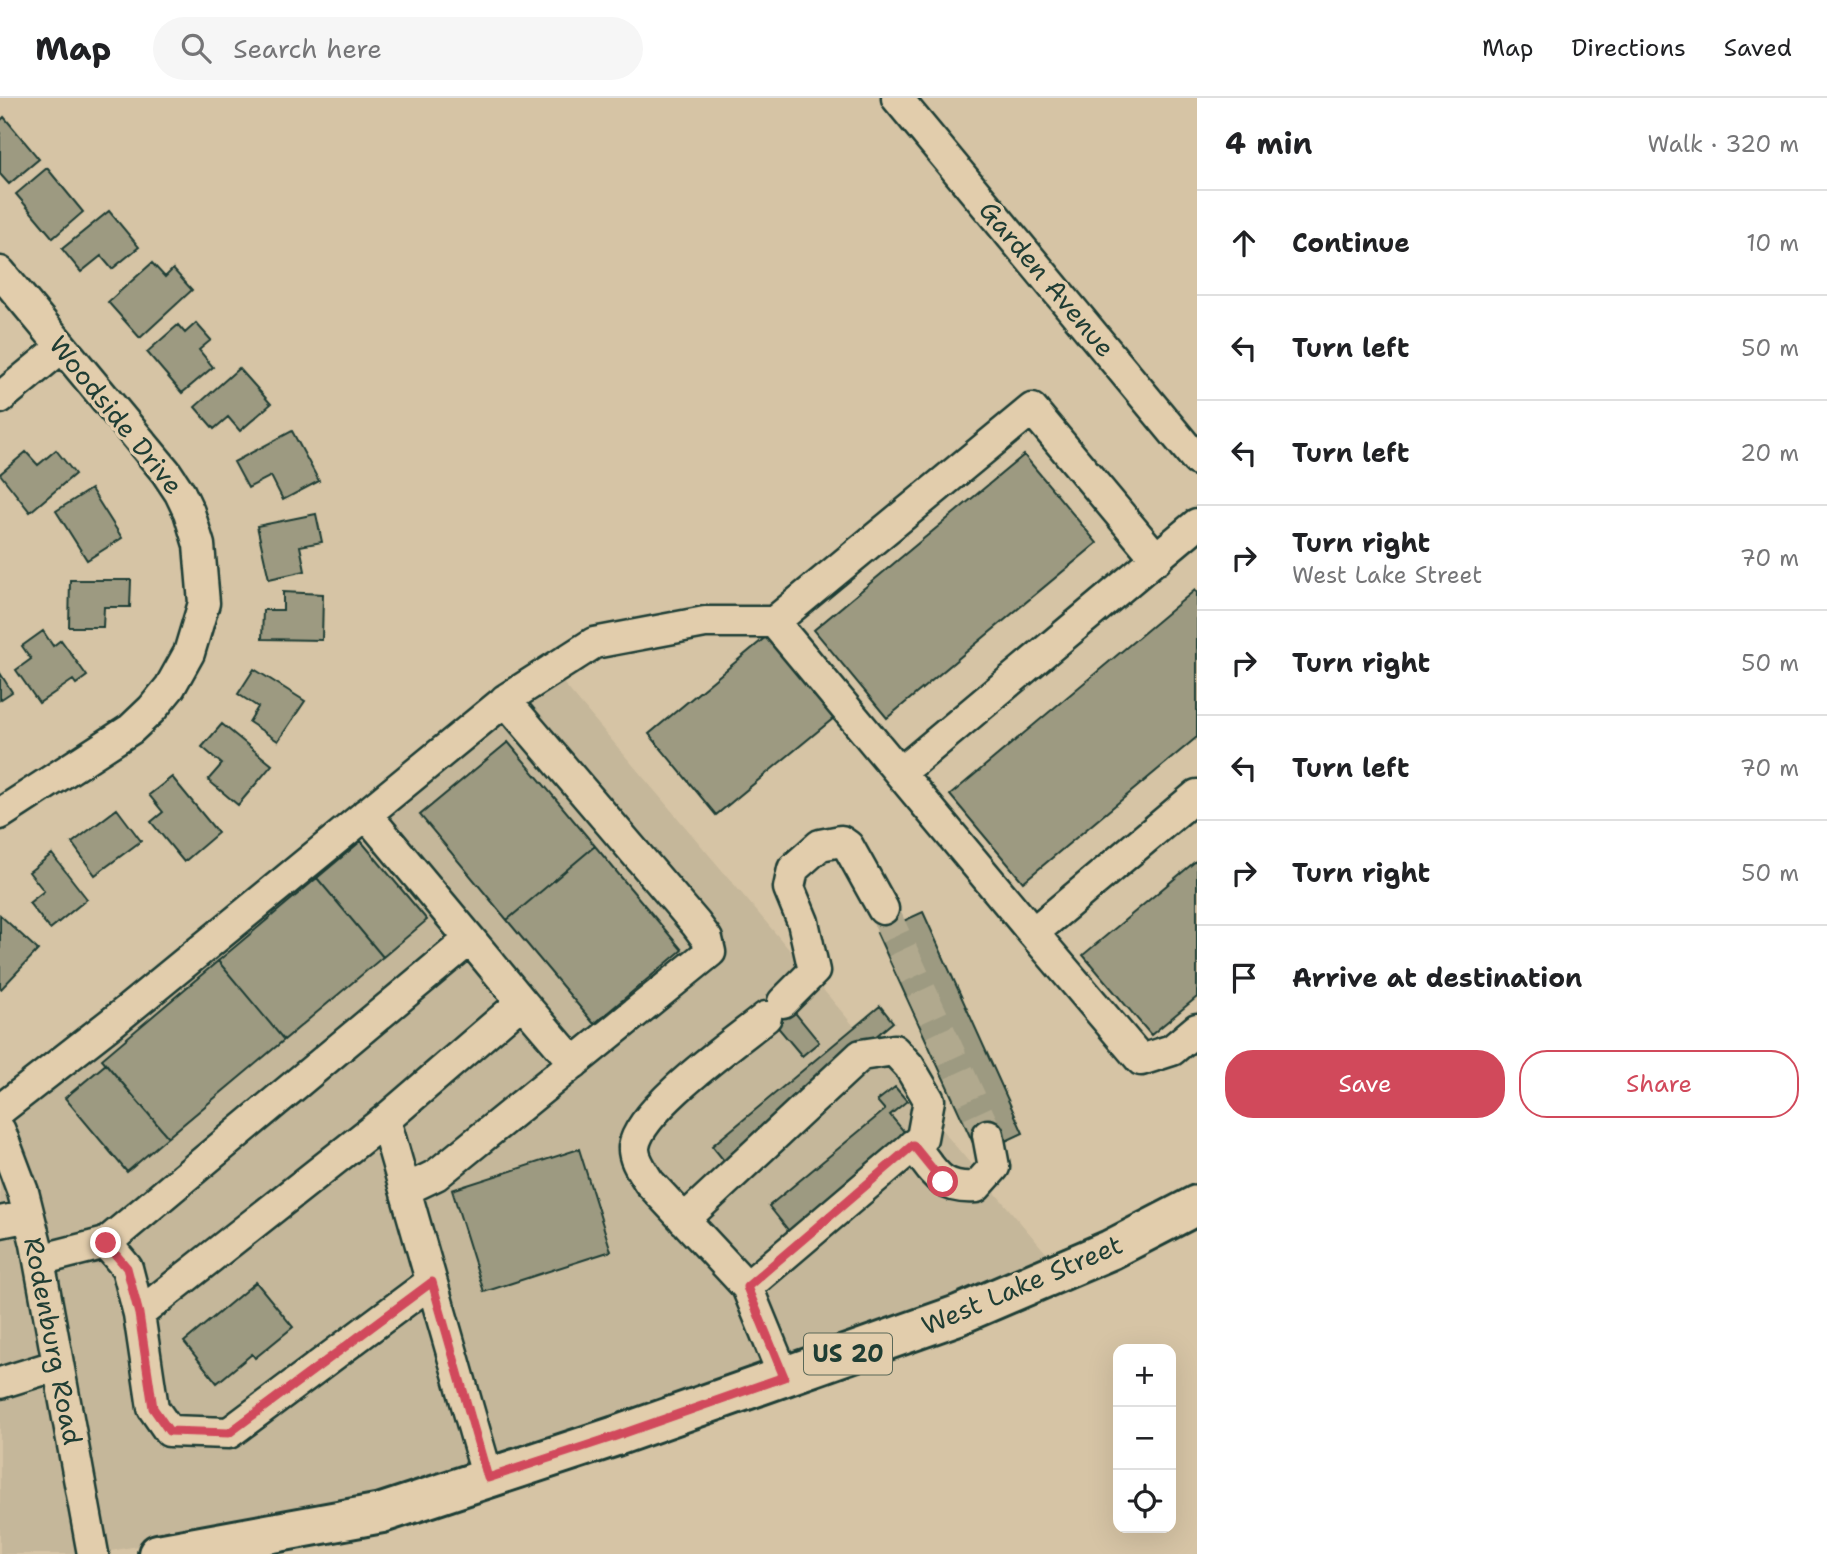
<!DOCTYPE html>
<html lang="en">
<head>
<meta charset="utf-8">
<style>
  body { margin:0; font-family:"Shantell Sans",sans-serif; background:#f6f6f6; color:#202124 }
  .controls { position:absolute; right:21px; bottom:21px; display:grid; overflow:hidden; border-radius:14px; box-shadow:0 7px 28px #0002 }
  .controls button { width:63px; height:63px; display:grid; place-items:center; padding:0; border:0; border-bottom:2px solid #e0e0e0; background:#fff; color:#202124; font:35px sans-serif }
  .stop { position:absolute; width:21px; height:21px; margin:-16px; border:5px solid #d1495b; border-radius:50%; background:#fff }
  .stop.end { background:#d1495b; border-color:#fff; box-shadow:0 2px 7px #0008 }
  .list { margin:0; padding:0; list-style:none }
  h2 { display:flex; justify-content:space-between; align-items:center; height:91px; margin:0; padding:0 28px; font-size:30px }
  h2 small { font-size:23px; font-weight:400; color:#757577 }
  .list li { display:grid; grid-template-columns:46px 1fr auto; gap:21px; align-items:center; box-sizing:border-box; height:105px; padding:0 28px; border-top:2px solid #e0e0e0 }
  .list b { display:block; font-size:26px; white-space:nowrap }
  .list p { margin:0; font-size:23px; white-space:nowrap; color:#757577 }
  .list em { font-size:23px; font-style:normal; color:#757577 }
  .actions { display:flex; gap:14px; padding:21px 28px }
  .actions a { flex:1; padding:16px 0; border:2px solid #d1495b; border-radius:28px; text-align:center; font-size:24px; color:#d1495b }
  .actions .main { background:#d1495b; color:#fff }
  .icon { flex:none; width:38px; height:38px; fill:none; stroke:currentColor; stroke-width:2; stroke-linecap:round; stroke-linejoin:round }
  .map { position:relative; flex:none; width:1197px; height:1456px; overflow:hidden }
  header { display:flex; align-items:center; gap:42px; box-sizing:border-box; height:98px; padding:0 35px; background:#fff; border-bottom:2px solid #e0e0e0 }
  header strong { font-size:33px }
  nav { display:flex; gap:38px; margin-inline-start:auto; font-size:24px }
  .search { width:490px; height:63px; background:#f6f6f6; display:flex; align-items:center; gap:18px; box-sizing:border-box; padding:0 24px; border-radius:38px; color:#757577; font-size:26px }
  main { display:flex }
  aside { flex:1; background:#fff }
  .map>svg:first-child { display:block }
  .built { fill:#c5b79a }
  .building { fill:#9d9a81; stroke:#1f3d34; stroke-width:2 }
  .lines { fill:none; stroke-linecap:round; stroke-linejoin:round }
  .minor-tunnel { stroke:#b1a98e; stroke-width:30; stroke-dasharray:30 15; stroke-linecap:butt }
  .minor-casing { stroke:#1f3d34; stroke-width:35 }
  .major-casing { stroke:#1f3d34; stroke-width:44 }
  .minor { stroke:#e2cdac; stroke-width:30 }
  .major { stroke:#e2cdac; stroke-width:38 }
  .route { stroke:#d1495b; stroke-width:9 }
  .labels { text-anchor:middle; stroke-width:7; stroke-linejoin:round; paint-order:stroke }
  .shield { fill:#e2cdac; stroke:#5a6858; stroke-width:2 }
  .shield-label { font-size:24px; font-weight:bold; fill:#1f3d34 }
  .street-label { font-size:26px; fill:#1f3d34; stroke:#e2cdac }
</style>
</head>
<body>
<header>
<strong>Map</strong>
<div class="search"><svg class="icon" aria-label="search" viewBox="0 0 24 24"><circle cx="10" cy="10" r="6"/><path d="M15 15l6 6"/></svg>Search here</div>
<nav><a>Map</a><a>Directions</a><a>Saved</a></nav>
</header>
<main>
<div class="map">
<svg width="1197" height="1456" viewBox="0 0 1197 1456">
  <rect width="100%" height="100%" fill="#d6c4a5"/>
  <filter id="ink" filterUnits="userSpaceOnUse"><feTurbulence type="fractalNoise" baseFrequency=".0143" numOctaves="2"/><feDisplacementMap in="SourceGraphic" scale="14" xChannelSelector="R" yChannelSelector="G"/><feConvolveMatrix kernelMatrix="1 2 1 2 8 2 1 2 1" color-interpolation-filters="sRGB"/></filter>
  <g filter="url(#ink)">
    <!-- built -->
    <path class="built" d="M543,561l515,608 -673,233 -280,52 -105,-454z
      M0,1055l17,41 68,360h-85z"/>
    <!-- building -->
    <path class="building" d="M4,19l35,42 -30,25 -9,-10v-53z
      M47,70l36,44 -30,26 -37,-44z
      M109,113l30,36 -27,22 -11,-13 -20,16 -19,-23z
      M152,165l13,14 8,-8 19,21 -52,48 -32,-36z
      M196,225l15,17 -12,10 14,17 -31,26 -35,-41 31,-27 7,8z
      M239,270l32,36 -31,27 -12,-14 -14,12 -19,-22z
      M292,333l27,50 -36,19 -12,-24 -23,12 -14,-26z
      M56,352l19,24 -45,38 -30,-38 26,-22 12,13z
      M1024,357l73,88 -210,175 -73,-88z
      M91,391l31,49 -35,22 -31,-49z
      M316,416l6,28 -22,4 5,25 -36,8 -12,-53z
      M70,482h61l-1,27h-26l-1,20h-34z
      M1195,492l2,3v144l-174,145 -73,-87z
      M283,494l40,2 -1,46 -60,-1 1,-29h20z
      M43,533l10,15 8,-6 26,36 -11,8 -3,-4 -34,23 -23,-33 15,-11 -9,-13z
      M767,538l68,81 -119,98 -67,-81z
      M254,571l51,32 -27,40 -29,-19 9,-15 -20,-13z
      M0,575l12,19 -12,8z
      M222,626l50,41 -34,40 -30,-25 14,-16 -20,-17z
      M508,644l87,104 -88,74 -87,-105z
      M172,679l46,56 -34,29 -33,-40 12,-10 -14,-17z
      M117,711l24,32 -46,34 -23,-32z
      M361,743l66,79 -44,37 -66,-79z
      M595,748l87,104 -88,74 -87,-104z
      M52,756l35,45 -37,30 -21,-26 15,-12 -15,-19z
      M1197,762v137l-46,38 -68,-80z
      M317,780l66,79 -99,83 -66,-79z
      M923,814l100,221 -45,21 -101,-221z
      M0,817l38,35 -37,39 -1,-2z
      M218,863l66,79 -116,97 -66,-78z
      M778,894l41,50 -17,14 -42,-50z
      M880,908l13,16 -168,140 -13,-16z
      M106,966l62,73 -41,35 -62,-74z
      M895,989l12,14 -17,14 17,20 -118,96 -20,-25 116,-96 -8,-9z
      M579,1051l32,102 -127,41 -32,-102z
      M256,1184l37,45 -38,31 -3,-4 -35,29 -33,-41z"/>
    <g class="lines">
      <!-- minor-tunnel -->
      <path class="minor-tunnel" d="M883,811l105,226"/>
      <!-- minor casing -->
      <g class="minor-casing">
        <path id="minor" d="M897,0l300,362
          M0,174l166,200 14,21 9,19 10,33 5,58 -15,50 -19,34 -18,22 -21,20 -131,85
          M0,300l62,-51
          M900,675l297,-249
          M1197,697l-164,138 108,127 31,-10 25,-21
          M1033,835l-259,-311 258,-213 125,150
          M470,841l52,63 -137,118 103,358
          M522,904l52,61
          M783,904l31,-31 -11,-49 -14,-34 4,-19 27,-24 21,-4 7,5 35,63
          M766,919c-31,25 -127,92 -132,130 -1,12 9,25 15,35l98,105 37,90
          M0,1012l114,-89 394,-323 86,-55 111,-21h69
          M0,1033l23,61 13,52 57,310
          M913,1047c21,26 26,45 63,42l18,-20 -6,-32
          M405,1092l31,-15 274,-223 -3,-13 -11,-15 -191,-224
          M684,1122l177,-165 33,-5 15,16 20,34 -7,38 -175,149
          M0,1124l29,-6
          M106,1145l21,25 12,46 246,-194
          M39,1162l67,-17 364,-304 -104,-125
          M139,1216l14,94 16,23 60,2 202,-151
          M0,1285l58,-18"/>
      </g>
      <!-- major casing -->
      <g class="major-casing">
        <path id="major" d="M158,1456l224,-41 234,-77 342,-121 152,-65 87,-45"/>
      </g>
      <!-- minor -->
      <use href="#minor" class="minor"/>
      <!-- major -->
      <use href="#major" class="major"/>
    </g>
  </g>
  <g class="lines" filter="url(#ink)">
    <!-- route -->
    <path class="route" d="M106,1145l21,25 12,46 14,94 16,23 60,2 203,-151 56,196 128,-42 168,-59 -37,-90 166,-142 30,37"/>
  </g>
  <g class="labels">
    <!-- shield labels -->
    <rect class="shield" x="804" y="1235.5" width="88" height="41" rx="5"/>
    <g class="shield-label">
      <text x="848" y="1264">US 20</text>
    </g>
    <!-- street labels -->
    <g class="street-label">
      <text transform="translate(1047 181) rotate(50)" y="9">Garden Avenue</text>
      <text transform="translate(116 317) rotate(51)" y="9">Woodside Drive</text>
      <text transform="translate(1022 1187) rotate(-23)" y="9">West Lake Street</text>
      <text transform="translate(53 1243) rotate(79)" y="9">Rodenburg Road</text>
    </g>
  </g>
</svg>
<div class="controls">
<button>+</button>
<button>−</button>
<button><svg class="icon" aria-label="locate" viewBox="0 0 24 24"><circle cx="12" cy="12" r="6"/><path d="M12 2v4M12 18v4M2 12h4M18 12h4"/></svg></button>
</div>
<div class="stop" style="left:943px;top:1084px"></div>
<div class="stop end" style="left:106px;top:1145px"></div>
</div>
<aside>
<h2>4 min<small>Walk · 320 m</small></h2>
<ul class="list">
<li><svg class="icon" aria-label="ahead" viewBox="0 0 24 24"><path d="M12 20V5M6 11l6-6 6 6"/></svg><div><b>Continue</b></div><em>10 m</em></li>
<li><svg class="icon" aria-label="left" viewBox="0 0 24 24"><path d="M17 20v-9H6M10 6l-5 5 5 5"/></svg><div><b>Turn left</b></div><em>50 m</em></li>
<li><svg class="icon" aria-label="left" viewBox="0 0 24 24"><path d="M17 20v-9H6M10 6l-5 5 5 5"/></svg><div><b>Turn left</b></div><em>20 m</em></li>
<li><svg class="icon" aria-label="right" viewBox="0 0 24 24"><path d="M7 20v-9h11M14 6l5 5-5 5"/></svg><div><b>Turn right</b><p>West Lake Street</p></div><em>70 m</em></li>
<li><svg class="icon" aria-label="right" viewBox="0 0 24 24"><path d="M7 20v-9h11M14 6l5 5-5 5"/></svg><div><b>Turn right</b></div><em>50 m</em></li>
<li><svg class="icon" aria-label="left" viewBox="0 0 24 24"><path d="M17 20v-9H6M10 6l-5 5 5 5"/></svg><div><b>Turn left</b></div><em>70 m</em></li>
<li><svg class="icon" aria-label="right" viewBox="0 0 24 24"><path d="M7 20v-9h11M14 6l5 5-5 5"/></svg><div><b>Turn right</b></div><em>50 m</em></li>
<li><svg class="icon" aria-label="arrive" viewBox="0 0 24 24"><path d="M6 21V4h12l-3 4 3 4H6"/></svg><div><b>Arrive at destination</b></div></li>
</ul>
<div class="actions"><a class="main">Save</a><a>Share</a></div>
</aside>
</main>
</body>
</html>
